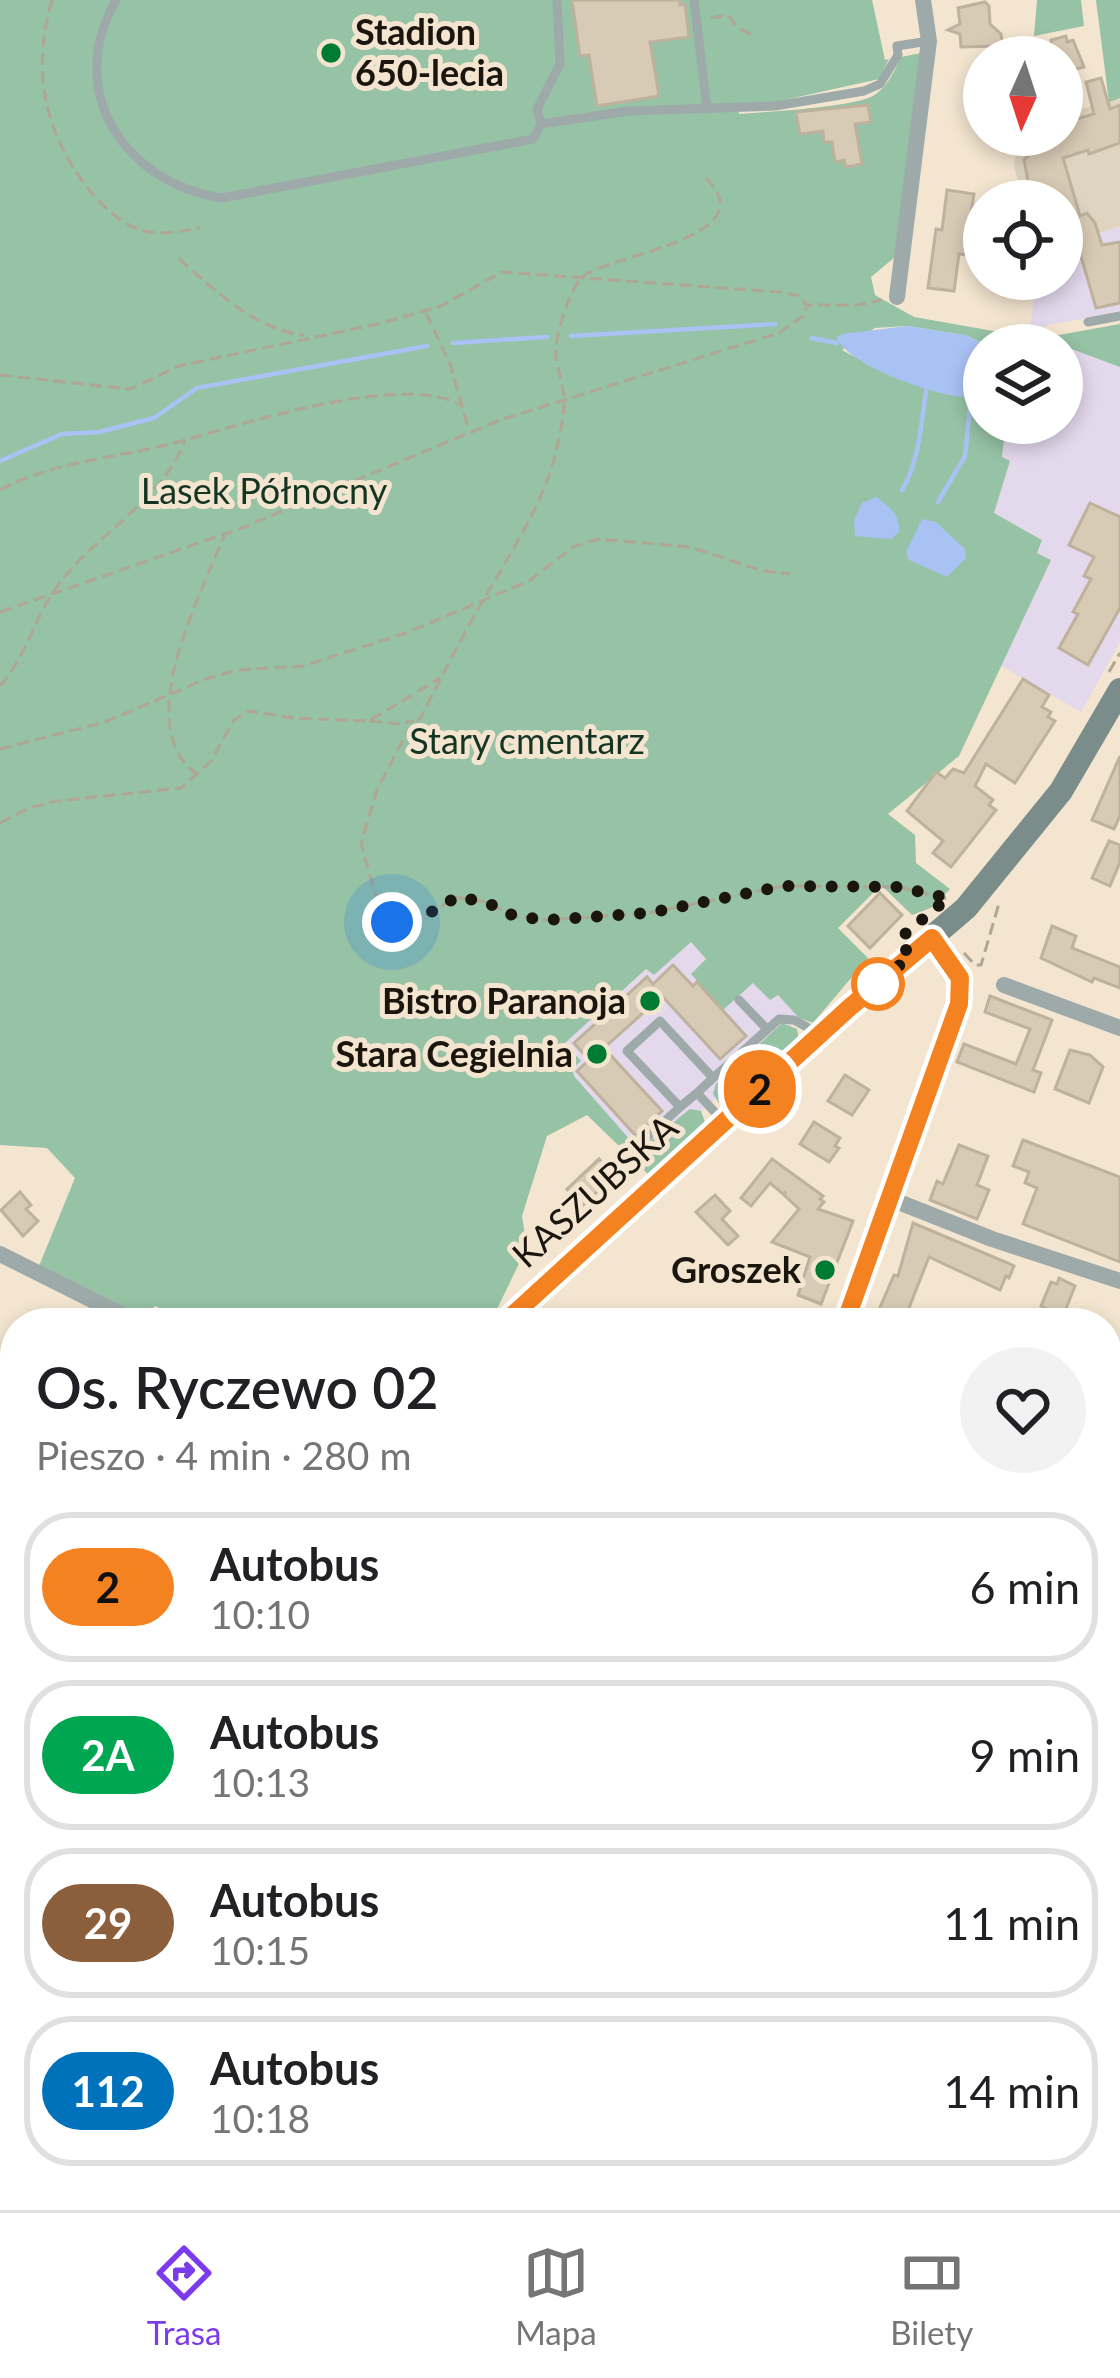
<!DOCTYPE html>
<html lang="pl">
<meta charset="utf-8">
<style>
body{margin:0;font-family:Lato,sans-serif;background:#f2f2f2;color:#202124;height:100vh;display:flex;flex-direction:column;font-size:45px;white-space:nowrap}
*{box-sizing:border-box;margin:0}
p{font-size:39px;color:#757577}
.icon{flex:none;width:66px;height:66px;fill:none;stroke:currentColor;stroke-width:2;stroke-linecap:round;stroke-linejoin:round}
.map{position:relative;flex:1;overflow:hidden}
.details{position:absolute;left:0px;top:1308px;width:1122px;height:903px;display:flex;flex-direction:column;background:#fff;border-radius:48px 48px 0 0;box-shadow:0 6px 18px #0003}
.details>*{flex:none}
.badge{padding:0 24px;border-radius:39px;font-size:42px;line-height:78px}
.needle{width:78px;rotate:183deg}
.buttons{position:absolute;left:963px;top:36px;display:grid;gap:24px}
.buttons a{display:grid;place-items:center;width:120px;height:120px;border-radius:50%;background:#fff;box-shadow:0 6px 18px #0003;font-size:60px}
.you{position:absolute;width:60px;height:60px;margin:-30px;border:9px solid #fff;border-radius:50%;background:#1a73e8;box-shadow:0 0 0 18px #1a73e833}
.map>.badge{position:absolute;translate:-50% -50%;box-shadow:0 0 0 6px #fff}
.round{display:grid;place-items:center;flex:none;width:126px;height:126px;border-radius:63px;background:#f2f2f2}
.summary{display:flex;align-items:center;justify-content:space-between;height:204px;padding:0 36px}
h1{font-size:57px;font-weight:600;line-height:90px}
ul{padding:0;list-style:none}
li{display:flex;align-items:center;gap:36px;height:150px;margin:0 24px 18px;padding:0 12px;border:6px solid #e0e0e0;border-radius:48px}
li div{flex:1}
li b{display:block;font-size:45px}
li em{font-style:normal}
li .badge{min-width:132px;font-weight:700;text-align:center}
.tabs{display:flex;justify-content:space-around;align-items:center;height:168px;border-top:3px solid #e0e0e0;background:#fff;font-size:33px;color:#757577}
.tabs a{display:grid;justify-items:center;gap:6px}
.tabs .active{color:#7c3aed}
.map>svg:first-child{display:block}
.commercial{fill:#e3d8ec}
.industrial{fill:#dfd4c0}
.green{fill:#96c2a5}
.water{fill:#a9c2f4}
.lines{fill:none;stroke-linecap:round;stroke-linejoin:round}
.stream{stroke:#a9c2f4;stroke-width:4.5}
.building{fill:#d8cbb5;stroke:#beb29d;stroke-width:3}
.path{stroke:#b0a694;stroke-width:3;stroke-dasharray:12 6;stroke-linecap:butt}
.lane{stroke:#9eaaa9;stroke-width:9}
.street{stroke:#9eaaa9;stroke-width:16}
.secondary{stroke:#7a8d8b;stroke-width:24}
.line-casing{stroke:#fff;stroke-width:27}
.line{stroke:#f58220;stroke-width:18}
.walk{stroke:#1a160e;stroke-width:12;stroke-dasharray:0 21.6}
.poi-dot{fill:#007b33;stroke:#f3e5cf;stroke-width:4.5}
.stop-dot{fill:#fff;stroke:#f58220;stroke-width:6}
.labels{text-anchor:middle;stroke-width:10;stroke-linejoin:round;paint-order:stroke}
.poi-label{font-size:36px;font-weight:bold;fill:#1a160e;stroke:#f3e5cf;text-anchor:end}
.park-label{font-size:36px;fill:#153523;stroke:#f3e5cf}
.street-label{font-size:36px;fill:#1a160e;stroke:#f3e5cf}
</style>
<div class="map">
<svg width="1120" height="2210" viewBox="0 0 1120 2210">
<rect width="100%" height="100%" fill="#f3e5cf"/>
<g class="commercial">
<path d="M1120,226V311L1030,329L1036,279H1062V245Z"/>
<path d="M1062,345L1120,367V642L1081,712L1001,666L1051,560L1036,553L1042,540L993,513L1010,462L1002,458L1006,423H1062Z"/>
<path d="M691,942L706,959L723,1009L753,983L778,995L799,1018L715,1099L646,1159L573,1075L564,1043L647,969L654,975Z"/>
</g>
<path class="industrial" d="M1120,98V226L1062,245V201H1022L1014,164L1020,135H1062V115Z"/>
<g class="green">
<path d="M0,0H872L885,60L889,59L879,79L771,103L738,105L739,114C766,112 853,107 873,96C887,88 895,70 901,57L921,53L895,257L871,277L875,295L914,317L1016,335L1015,345H987L965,335L907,326L875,328L842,350L881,371L971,398L984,391V423H1006L1002,457L1010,461L994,513L1042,540L1037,553L1051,560L959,756L888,814L915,835L916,863L950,889L933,907L912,915L881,885L838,928L868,958L813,1023L799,1018L778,995L770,1000L753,983L723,1010L691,974L706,959L691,942L654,975L646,969L565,1043L581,1061L572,1069L574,1076L639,1150L690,1109L701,1111L706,1125L650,1176L587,1115L547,1136L522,1216L527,1247L498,1307L481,1323H194L155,1306L143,1317L39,1266L75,1178L47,1148L0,1145Z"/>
<path d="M1037,0H1081L1084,26L1034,36Z"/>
<path d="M1096,0H1120V98L1109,102Z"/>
<path d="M1120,324V367L1042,338Z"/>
<path d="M782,1023L797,1029L799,1040L728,1104L719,1103L713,1094L716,1084Z"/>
<path d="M1120,1466V2210H1031L1043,2196H1107V1469Z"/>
<path d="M401,2196H621L639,2210H390Z"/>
<path d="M679,2196H854L877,2210H667Z"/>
</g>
<g class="water">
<path d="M907,326L965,335L987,345L984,391C976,395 975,397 966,397C938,397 844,364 837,337L842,334Z"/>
<path d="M876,497C890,507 900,514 899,532L891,539L855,536L854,520L862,503Z"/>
<path d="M922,519L936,522L965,549L966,558L947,577L909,560L906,552Z"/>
</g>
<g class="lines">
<g class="stream">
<path d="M571,336L775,324"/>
<path d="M811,338L837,343"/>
<path d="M453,343L547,337"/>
<path d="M0,461L62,434L99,432L154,418L197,388L427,346"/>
<path d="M902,490C920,461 921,420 927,386"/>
<path d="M938,502L965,456L971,398"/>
</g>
</g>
<g class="building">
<path d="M572,0H680V5L685,4L689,37L650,42L659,96L597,106L589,55L580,56Z"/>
<path d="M985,2L989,6L990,24L1001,34L1002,41L998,46L961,47L960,34L948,30L960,24L958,8Z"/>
<path d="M1066,36L1067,42L1073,40L1084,67L1062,73V57H1026V53L1052,46L1051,40Z"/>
<path d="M1101,78L1110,109L1120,105V143L1089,154L1088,150L1063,158L1080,216L1087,213L1095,223L1102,245L1120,242V303L1096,308L1075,236L1062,240V201H1032L1024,160L1029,155L1026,147L1033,145L1030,135H1062V123L1094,114L1086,82Z"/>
<path d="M868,105L871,122L855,124L862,164L846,167L844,160L835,162L832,142H824L823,131L800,134L796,112Z"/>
<path d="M947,190L974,194L968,235L984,237V257L959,254L954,291L928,288L936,229L942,230Z"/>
<path d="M1090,503L1120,517V608L1088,665L1059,648L1078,614L1073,612L1091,579L1084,576L1094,557L1069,545Z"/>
<path d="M1023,679L1049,695L1042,707L1051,712L1048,717L1055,721L1015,783L986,764L975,786L993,800L989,805L996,810L951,867L933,853L943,841L907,811L936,772L945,778L953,769L964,773Z"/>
<path d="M1120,756V816L1114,829L1092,820Z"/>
<path d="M1109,841L1120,845V862L1110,886L1092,878Z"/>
<path d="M880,893L902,915L870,948L848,926Z"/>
<path d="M1052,926L1076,936L1072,948L1120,967V988L1094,978L1092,982L1041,958Z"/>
<path d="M673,965L693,986L697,982L746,1036L720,1059L662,996L604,1048L662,1111L636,1136L577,1071L589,1060L574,1043L647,977L653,984Z"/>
<path d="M990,996L1052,1020L1033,1070L1041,1073L1034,1092L957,1062L964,1044L1016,1064L1030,1029L985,1012Z"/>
<path d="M1070,1050L1090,1055L1103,1067L1089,1103L1055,1089Z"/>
<path d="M845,1075L869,1090L852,1115L828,1101Z"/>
<path d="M814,1122L840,1138L835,1146L839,1148L829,1162L800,1144Z"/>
<path d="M1023,1140L1120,1177V1262L1023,1224L1037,1188L1025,1183L1029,1172L1013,1166Z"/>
<path d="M959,1145L988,1156L977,1185L989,1190L977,1219L930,1200L937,1181L943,1184Z"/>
<path d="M599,1159L614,1176L582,1206L567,1189Z"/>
<path d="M772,1159L823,1196L820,1199L824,1202L818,1209L853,1221L821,1304L798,1295L810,1257L772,1242L799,1209L784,1195L786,1192L783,1194L770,1183L751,1206L741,1198Z"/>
<path d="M20,1192L31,1205L26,1209L38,1221L23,1236L1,1210Z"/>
<path d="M715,1195L730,1211L722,1219L738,1236L728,1245L696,1212Z"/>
<path d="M913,1223L1008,1263L1014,1266L1009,1278L1006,1276L1000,1290L929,1257L903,1323L875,1319L894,1275L898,1276Z"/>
<path d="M1059,1278L1075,1286L1063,1316L1041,1306L1051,1282L1057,1284Z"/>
<path d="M15,1480V1566L0,1550V1493Z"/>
<path d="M0,2088L15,2123V2159L5,2163L0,2153Z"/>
</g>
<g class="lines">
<g class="path">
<path d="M52,0C32,68 43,129 86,186C100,204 121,225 144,231C163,235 182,231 200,228"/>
<path d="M711,18L728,15L737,27L752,35"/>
<path d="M706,178C769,240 602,255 581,278C569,292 554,338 556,356C558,371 564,386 564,401C564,418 559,440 555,456C540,510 509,555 481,604C460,641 440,679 421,717L406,734L377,790L361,843L380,912L392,922L412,923L457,897L486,902L514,916L545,920L649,913L784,886L899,887L948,899"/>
<path d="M179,259C217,291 253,329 304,335"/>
<path d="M426,313L450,364L469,431"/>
<path d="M0,375L130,389L179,366L382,323L441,306L502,272L779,292L800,296L806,305H858L881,300"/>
<path d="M0,490C59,459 123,458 185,440C247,423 407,371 462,406"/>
<path d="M0,612L239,529L500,420L779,333L803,316L806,307"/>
<path d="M1109,672L1120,653"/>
<path d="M0,686C26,657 34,619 56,588C94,534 159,505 185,441"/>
<path d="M370,721L400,724L414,721"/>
<path d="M0,749L105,722L206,679L237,670L303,666L406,633L529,581L573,547L598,539L690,547L763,571L790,574"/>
<path d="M198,775C129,728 201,595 224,536"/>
<path d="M0,823L29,808L57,801L181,788L211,761L234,720L249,711L293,718L369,721L440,678"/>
<path d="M964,953L975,965H981L1000,900"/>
</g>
<g class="lane">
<path d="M116,0C64,91 124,183 222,198L533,139L541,124L537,109L560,64L557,0"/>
<path d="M694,0L707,109"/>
<path d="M541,124L628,111L775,106L864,91L880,84L898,55L897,46L929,41"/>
<path d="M1088,322L1120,316"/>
<path d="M739,1000L766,1028"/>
<path d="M713,1078L779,1019L794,1020L816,1032"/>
<path d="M697,1093L680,1107L627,1051L660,1021L713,1078L697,1093L724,1122"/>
<path d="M642,1142L680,1107"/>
</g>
<g class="street">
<path d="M897,297L929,41L923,0"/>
<path d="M1004,985L1120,1028"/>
<path d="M891,1199L992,1239L1120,1281"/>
<path d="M0,1254L138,1323"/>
<path d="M845,1323L959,1004L960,978L932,938"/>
<path d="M0,1419L15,1436"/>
<path d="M0,1724L15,1741"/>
<path d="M0,2209L1,2210"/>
<path d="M124,2210L138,2196"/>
</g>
<g class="secondary">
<path d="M504,1323L849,1008L966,908L1061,791L1120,690"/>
<path d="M0,1780L15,1767"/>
</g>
</g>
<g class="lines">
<defs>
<path id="line" d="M504,1323L849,1008L932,938L960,978L959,1004L845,1323"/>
</defs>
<use href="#line" class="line-casing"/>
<use href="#line" class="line"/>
<path class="walk" d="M392,922L412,923L457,897L486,902L514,916L545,920L649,913L784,886L899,887L948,898L899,939L910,956L878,984"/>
</g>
<g class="poi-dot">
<circle cx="331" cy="53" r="12"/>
<circle cx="650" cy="1001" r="12"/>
<circle cx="597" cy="1054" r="12"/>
<circle cx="825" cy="1270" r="12"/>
</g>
<circle class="stop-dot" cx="878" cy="984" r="24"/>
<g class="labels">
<g class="poi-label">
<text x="355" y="45" text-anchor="start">Stadion<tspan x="355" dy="41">650-lecia</tspan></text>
<text x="626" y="1014">Bistro Paranoja</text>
<text x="573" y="1067">Stara Cegielnia</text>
<text x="801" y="1283">Groszek</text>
</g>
<g class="park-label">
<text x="264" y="504">Lasek Północny</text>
<text x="527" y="754">Stary cmentarz</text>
</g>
<g class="street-label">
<text transform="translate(595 1191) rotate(-42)" y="13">KASZUBSKA</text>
</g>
</g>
</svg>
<div class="buttons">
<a><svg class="needle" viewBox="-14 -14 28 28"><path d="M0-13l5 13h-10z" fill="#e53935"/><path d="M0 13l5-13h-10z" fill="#757577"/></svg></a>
<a><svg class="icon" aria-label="locate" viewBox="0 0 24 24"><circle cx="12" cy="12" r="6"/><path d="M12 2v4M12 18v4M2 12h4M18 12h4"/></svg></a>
<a><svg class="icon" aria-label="layers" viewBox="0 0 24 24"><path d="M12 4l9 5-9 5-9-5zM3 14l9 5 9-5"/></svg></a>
</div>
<div class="you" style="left:392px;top:922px"></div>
<b class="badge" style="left:760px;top:1089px;background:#f58220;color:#111">2</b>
<section class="details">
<div class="summary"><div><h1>Os. Ryczewo 02</h1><p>Pieszo · 4 min · 280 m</p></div><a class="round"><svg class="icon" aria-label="heart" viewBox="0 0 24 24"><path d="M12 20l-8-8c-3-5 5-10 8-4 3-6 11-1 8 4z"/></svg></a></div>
<ul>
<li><span class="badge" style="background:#f58220;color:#111">2</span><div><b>Autobus</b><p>10:10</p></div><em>6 min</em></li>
<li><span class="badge" style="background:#00a651;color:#fff">2A</span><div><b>Autobus</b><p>10:13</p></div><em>9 min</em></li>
<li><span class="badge" style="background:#8b5e3c;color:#fff">29</span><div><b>Autobus</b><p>10:15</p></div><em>11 min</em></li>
<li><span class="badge" style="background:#0072bc;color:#fff">112</span><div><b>Autobus</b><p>10:18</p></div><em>14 min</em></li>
</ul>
</section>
</div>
<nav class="tabs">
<a class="active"><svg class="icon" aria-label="directions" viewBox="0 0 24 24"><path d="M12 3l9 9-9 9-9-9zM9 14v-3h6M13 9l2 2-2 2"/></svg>Trasa</a>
<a><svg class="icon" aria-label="map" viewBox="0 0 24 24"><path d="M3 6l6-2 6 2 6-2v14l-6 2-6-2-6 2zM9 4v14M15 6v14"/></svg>Mapa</a>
<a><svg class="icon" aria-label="tickets" viewBox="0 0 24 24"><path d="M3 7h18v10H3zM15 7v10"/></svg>Bilety</a>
</nav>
